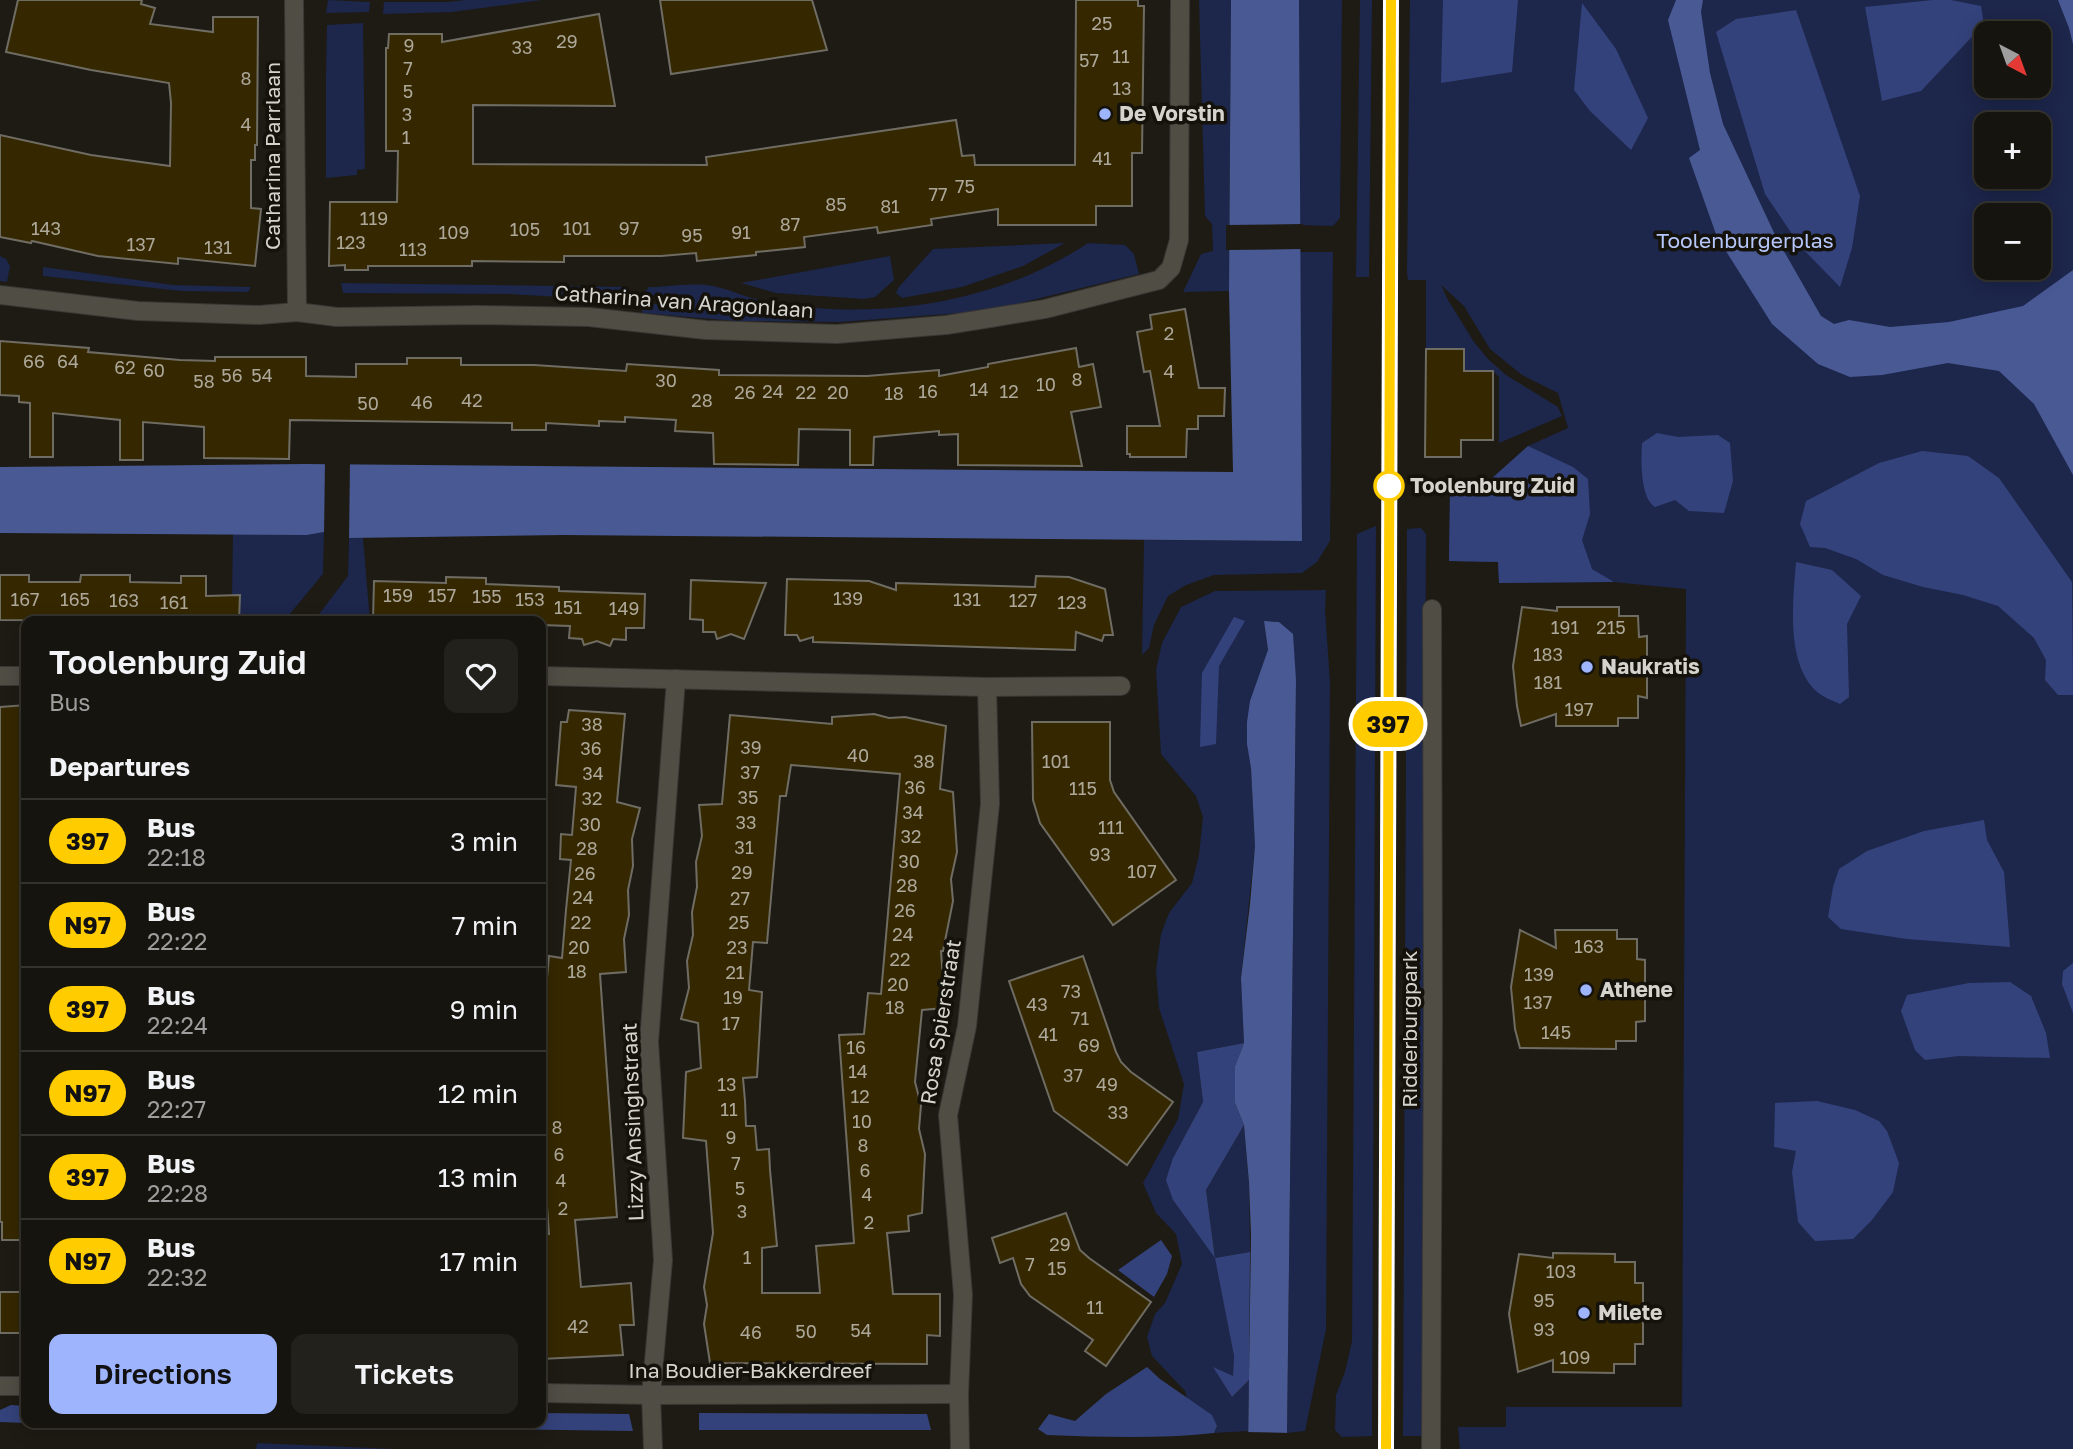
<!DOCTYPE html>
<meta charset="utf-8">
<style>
body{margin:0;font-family:"Golos Text",sans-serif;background:#23211c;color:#f1f3f6;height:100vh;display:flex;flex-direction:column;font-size:26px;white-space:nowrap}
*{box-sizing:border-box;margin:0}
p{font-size:23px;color:#9e9e9e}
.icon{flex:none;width:38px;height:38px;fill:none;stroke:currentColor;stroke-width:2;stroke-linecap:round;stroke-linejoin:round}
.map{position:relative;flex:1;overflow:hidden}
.sheet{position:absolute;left:21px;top:616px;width:525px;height:812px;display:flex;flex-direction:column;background:#16140e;border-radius:14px;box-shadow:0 4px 18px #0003,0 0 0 2px #35332e}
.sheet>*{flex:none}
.badge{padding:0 14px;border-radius:23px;font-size:24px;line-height:46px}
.needle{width:46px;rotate:139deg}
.tools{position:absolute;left:1974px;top:21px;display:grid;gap:14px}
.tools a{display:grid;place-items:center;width:77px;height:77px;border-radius:14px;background:#16140e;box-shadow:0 4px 18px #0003,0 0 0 2px #35332e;font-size:35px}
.map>.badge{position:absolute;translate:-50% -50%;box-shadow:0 0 0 4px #fff}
h2{padding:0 28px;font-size:26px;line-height:63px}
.round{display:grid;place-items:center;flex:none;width:74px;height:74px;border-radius:14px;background:#23211c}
.head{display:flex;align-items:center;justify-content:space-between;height:119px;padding:0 28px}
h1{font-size:33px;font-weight:600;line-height:52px}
.button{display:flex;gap:14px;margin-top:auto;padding:14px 28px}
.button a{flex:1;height:80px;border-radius:14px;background:#9eb4fd;color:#111;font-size:28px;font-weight:600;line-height:80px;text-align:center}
.button a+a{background:#23211c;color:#f1f3f6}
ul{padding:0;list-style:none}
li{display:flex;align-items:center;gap:21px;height:84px;padding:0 28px;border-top:2px solid #35332e}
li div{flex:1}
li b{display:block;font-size:26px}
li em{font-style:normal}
li .badge{min-width:77px;font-weight:700;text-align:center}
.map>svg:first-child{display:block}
.green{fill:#1d264b;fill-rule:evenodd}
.forest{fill:#34427b}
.water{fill:#495994}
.pier{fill:#1d1b13}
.building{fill:#352800;stroke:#6f6c63;stroke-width:2;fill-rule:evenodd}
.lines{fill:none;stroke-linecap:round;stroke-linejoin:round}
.minor-casing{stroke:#393733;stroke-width:20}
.minor{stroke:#504d45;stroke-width:18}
.line-casing{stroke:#fff;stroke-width:16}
.line{stroke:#fc0;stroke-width:10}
.poi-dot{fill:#9eb4fd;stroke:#14120b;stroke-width:2.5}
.stop-dot{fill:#fff;stroke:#fc0;stroke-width:3.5}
.labels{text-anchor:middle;stroke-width:7;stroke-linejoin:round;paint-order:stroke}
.number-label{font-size:18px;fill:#ada89a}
.poi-label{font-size:21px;font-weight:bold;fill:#d5d3ce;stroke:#14120b;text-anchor:start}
.street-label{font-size:21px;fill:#d5d3ce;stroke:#14120b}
.park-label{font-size:21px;fill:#b6c7fc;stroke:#14120b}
.stop-label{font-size:21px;font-weight:bold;fill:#d5d3ce;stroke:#14120b;text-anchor:start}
</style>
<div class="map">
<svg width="2073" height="1449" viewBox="0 0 2073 1449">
<rect width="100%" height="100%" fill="#1d1b13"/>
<g class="green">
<path d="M328,0L370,2L369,12L326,13Z"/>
<path d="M466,0H542L452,12L383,14L384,2H447Z"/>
<path d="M1199,0H1231L1229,291L1183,292L1201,254L1213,251L1212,224L1205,216Z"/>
<path d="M1299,0H1342L1340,218L1333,226L1300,225Z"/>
<path d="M1360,0H1372L1369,277H1356Z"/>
<path d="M1410,0H2073V1449H1460L1458,1427H1506V1407H1682L1686,589L1613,582L1499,583L1498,562L1449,561L1450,490L1490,480L1528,446L1568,428L1558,393L1522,375L1490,349L1464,306L1441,285L1448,300L1474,342L1488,359L1506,375L1558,407L1562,416L1499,443V377L1493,371H1464L1426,349V280H1408L1407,273ZM1986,33H2039V86H1986ZM1986,124H2039V177H1986ZM1986,215H2039V268H1986Z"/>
<path d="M363,23L365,169L357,170V175L326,178V74L327,25Z"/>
<path d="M1065,243L1023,266L962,287L902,298L896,293L898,288L933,249Z"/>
<path d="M1088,243L1125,245L1134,254L1139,274L987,311L840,322L736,321L642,313L643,304H658L660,296L643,294L649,287C666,287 696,282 713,286C730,289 746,298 764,301C872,322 995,305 1088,243Z"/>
<path d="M1300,252H1333L1330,541L1317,562L1302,573L1214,575L1186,585L1168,596L1154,625L1149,648L1142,655L1144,540L1302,541Z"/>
<path d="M0,256L6,259L10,266L7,282L0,281Z"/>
<path d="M890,256L894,280L875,297L864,299L776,293L741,283Z"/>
<path d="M43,267L173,285L251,287L248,292L181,291L43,276Z"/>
<path d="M341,283L627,287L628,301L509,294L343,293Z"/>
<path d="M1376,526L1372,1436L1342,1437L1335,1430L1336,1395L1345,1372L1352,1341L1357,534Z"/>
<path d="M1421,528L1426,534L1422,1436H1403L1407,529Z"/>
<path d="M324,532L323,574L284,621H240V596H232L233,534L307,535Z"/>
<path d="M349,538H363L370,621H314L348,576Z"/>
<path d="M1326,590L1325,609L1330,683L1326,1329L1305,1431L1287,1433L1296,680L1279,622L1264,621L1268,650L1251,768L1255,846L1241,978L1244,1043L1197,1052L1203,1102L1173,1158V1200L1215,1257L1206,1190L1244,1125L1249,1185L1250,1252L1216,1258L1234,1356L1233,1377L1214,1368L1232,1397L1249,1380L1248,1431L1214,1433L1217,1426L1187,1399L1185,1391L1152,1356L1147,1337L1155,1314L1165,1303L1182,1264L1176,1234L1156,1213L1143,1183L1178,1119L1184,1084L1159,1008L1156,970L1161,934L1169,913L1192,883L1199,855L1203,817L1196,796L1161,754L1156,670L1162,643L1181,607L1215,591Z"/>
<path d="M257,1443L395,1449H256Z"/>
</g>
<g class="forest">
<path d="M1443,0H1518L1512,72L1441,83Z"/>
<path d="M1933,0H1951L1981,6L1984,24L1921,91L1882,101L1865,7Z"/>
<path d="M1582,3L1616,49L1648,118L1631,150L1590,111L1574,90Z"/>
<path d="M1796,10L1860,196L1852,248L1840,287L1800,246L1765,194L1716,32L1736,19Z"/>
<path d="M1657,433L1678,437L1718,435L1730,443L1733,481L1724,513L1689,511L1675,500L1655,507C1640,498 1641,459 1642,443Z"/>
<path d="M1528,446L1573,467L1588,479L1590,514L1582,540L1592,569L1614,582L1499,583L1498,562L1449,561L1450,490L1490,480Z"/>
<path d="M1922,451L1968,456L1999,478L2072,582L2073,695H2058L2045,680L2046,660L2034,638L1998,606L1963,595L1923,587L1883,575L1856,559L1825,548L1810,547L1800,524L1806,501L1879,463Z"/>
<path d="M1796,562L1832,570L1861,596L1847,624L1849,697L1840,704C1834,701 1825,698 1820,694C1785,668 1793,601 1796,562Z"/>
<path d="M1234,617L1245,621L1219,666L1216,744L1200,747L1202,673Z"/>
<path d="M1984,820L1987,840L2004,872L2010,947L1907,939L1841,929L1828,917L1833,887L1839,869L1867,851L1924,831Z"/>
<path d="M2073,963V1013L2062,984L2063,971Z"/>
<path d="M2010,982L2031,996L2046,1033L2050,1058L1959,1056L1925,1060L1915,1050L1901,1011L1907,995L1969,983Z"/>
<path d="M1244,1043L1235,1066V1103L1244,1125L1206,1190L1215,1258L1250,1252L1249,1380L1232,1397L1213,1367L1233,1376L1234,1356L1215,1258L1173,1200L1166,1180L1173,1158L1203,1102L1197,1052Z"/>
<path d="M1817,1101L1855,1110L1879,1121L1887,1131L1899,1163L1893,1192L1872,1220L1853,1239L1815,1241L1798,1222L1792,1172L1796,1151L1774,1147L1775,1103Z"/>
<path d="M1161,1240L1172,1256L1167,1274L1154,1297L1118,1270Z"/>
<path d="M1147,1367L1160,1379L1212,1415L1217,1426L1214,1433C1158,1439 1103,1437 1047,1435L1038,1429L1049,1414L1075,1421L1106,1394Z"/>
<path d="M11,1405L26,1406V1423L0,1422V1410Z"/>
<path d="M541,1413L629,1414L633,1431L255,1426V1423H541Z"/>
<path d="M699,1413L927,1414L931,1430H699Z"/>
</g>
<g class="water">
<path d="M1231,0H1299L1302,541L563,535L349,538L324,532L307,535L0,533V467L305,464L1233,472L1229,291Z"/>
<path d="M1676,0H1703L1701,12L1710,73L1723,124L1777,239L1821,316L1834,324L1849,320L1890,327L1949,322L2023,306L2073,270V475L2034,404L1999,371L1948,363L1882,375L1850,377L1818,364L1772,324L1717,237L1689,158L1700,150L1668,20Z"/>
<path d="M2058,0H2073V44L2069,28Z"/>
<path d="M1264,621L1279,622L1293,634L1296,680L1287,1433L1285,1449H1248L1251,1235L1249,1183L1244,1125L1235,1103V1066L1244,1043L1241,978L1250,904L1255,846L1251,768L1247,744V722L1250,701L1268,650Z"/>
</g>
<g class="pier">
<path d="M1303,224V249L1226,250V225Z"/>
<path d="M325,461H350L349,542L324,536Z"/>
<path d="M1244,1432L1291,1433L1289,1449H1244Z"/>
</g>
<g class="building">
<path d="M18,0H142L141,4L155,8L150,24L213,32V17H258L257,145H255V160H251V208L261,209L255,266L178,258V264L98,256L32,241L31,243L0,237V135L91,155L170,166L171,103L169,83L91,70L6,52Z"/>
<path d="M660,0H812L827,50L671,74Z"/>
<path d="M1076,0H1138V6H1144L1142,153H1132V206H1096V225H998V209L931,219L932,225L878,233L877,227L804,237L805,247L756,252V255L697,261L696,253L661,256H564V262L472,261V266H368V270H345V265L329,266L330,202H397L398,151H386V48H388L389,34H442V42L599,14L615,106L473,105V164L707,165L706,157L956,120L962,156L974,155L975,165H1075Z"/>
<path d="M1185,309L1199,388H1225L1224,416H1198V429H1187L1186,457H1130V454H1127V426H1160L1150,371L1144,372L1137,332L1152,329L1150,315Z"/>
<path d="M0,341L89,348L88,352L180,360L215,361V357H306V376L356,377V364H407V358H461V365H534L626,371L627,364L719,370V375L867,376L939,370V376L988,367V364L1076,348L1079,367L1093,364L1101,407L1071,412L1082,466L958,465V434L939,435V431L874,437L873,465H850V430L799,429L798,465L714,464L713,433L675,431L676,420L625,417V422L599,421V426L546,423V430H512V423L290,420L289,459L204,458V427L143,422V460H120V420L53,413V457H30V403L19,402V396L0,395Z"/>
<path d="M1426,349H1464V371H1493V440H1461V457H1425Z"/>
<path d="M0,575H29V582H80L81,575H130V582L181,583V576H206V596L240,595L239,621L0,620Z"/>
<path d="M1036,576L1069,577L1105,589L1113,635H1104L1102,641L1076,632L1075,650L813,642V637L800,641L797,635H785L787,579L869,581L896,590V583L1035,587Z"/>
<path d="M446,577L486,578V584L559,587V591L645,594L644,628H626V640L613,639L610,646L597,641L584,645L582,639L569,638L570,626L541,625V621H391L373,620L374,581L446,583Z"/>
<path d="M691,580L766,583L744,639L731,634L717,639L715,632H703V620L690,619Z"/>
<path d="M1522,607L1557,611V607H1619V616H1638L1639,637L1647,636V698L1638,696V718H1618V726H1556V714L1521,726L1517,706L1513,666Z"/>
<path d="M26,705V1240H2V1222H0V707Z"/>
<path d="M569,710L625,714L617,802L640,808L632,839L633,866L628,890L629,915L624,939L626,972L600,974L617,1217L575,1220L581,1287L631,1283L634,1325H620L623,1355L541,1359V1234H549L541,1122V1000H545L549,956L562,958L566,910L571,860L560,859L561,834L572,835L576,787L556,785L561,722H567Z"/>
<path d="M874,714L889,718L905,717L946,726L940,789L953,792L957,852L951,879L953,901L943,951H941L945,1008L922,1010L915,1082L921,1105L919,1129L925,1154L922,1213L908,1216L909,1231L887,1233L893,1294H940V1336L927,1335V1364L710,1363L704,1324L707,1305L704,1287L713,1233L706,1141L683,1138L686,1072L701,1068L698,1023L681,1019L689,988L687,961L693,935L692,912L697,887L696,862L702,836L699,805L722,804L730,715L832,724V717ZM791,765L900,774L881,994L868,993L864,1034L839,1035L854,1243L816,1246L820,1293H762V1248L777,1246L770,1170L769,1149L757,1150L755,1126H746L745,1101L743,1078L757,1077L762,992L749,990L753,942L767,943L780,796H786Z"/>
<path d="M1032,722H1110V780L1114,792L1176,880L1113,925L1040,823L1033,800Z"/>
<path d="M1520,930L1556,948L1555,930H1617V939H1637V959L1645,960V1021L1636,1022V1041H1616V1049L1520,1048L1515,1029L1511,987Z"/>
<path d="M1083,956L1116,1052L1121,1062L1131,1072L1173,1102L1127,1165L1054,1111L1009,981Z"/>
<path d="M1066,1213L1080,1250L1089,1258L1151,1302L1106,1366L1085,1351L1093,1340L1030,1296L1021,1284L1013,1258L1000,1263L992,1238Z"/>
<path d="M1553,1253L1615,1254V1262H1635V1283H1643V1344H1635V1364H1614V1373L1553,1372V1360L1518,1372L1509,1314L1519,1254L1553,1258Z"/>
<rect x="0" y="1292" width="26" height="41"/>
</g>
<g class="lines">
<defs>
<g id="minor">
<path d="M294,0L297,312"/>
<path d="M0,295L138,311L259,315L297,312L337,317L478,315L589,317L706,330L837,334L946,325L990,318L1045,309L1159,280L1171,268L1179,240L1180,0"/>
<path d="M0,676H26"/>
<path d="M541,676L987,687L1121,686"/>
<path d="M0,1386H26"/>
<path d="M541,1393L651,1395L959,1394"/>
<path d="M653,1449L651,1395L663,1260L649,1042L676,679"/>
<path d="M960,1449L959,1394L963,1295L948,1115L967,1026L990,804L987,687"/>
<path d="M1431,1449L1433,1020L1432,609"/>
</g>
</defs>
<use href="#minor" class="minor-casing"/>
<use href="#minor" class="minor"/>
</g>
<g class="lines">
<defs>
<path id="line" d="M1386,1449L1391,0"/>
</defs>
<use href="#line" class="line-casing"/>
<use href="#line" class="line"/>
</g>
<g class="poi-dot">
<circle cx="1105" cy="114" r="7"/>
<circle cx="1587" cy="667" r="7"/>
<circle cx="1586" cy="990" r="7"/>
<circle cx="1584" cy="1313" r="7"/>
</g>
<circle class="stop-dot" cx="1389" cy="486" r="14"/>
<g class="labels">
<g class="number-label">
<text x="1102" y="30">25</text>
<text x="567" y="48">29</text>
<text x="409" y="52">9</text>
<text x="522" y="54">33</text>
<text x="1121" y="63">11</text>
<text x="1089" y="67">57</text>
<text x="408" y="75">7</text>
<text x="246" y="85">8</text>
<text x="1122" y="95">13</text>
<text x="408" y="98">5</text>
<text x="407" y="121">3</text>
<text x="246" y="131">4</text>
<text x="406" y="144">1</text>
<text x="1102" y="165">41</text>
<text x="965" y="193">75</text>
<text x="938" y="201">77</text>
<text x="836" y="211">85</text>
<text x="890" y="213">81</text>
<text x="374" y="225">119</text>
<text x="790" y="231">87</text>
<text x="46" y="235">143</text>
<text x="577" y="235">101</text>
<text x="629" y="235">97</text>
<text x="525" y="236">105</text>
<text x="454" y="239">109</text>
<text x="741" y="239">91</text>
<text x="692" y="242">95</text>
<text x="351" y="249">123</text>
<text x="141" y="251">137</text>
<text x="218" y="254">131</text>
<text x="413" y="256">113</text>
<text x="1169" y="340">2</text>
<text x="34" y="368">66</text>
<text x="68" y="368">64</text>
<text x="125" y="374">62</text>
<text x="154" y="377">60</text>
<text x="1169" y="378">4</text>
<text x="232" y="382">56</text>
<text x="262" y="382">54</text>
<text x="1077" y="386">8</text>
<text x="666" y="387">30</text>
<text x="204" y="388">58</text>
<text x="1046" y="391">10</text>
<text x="979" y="396">14</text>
<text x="773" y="398">24</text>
<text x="928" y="398">16</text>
<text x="1009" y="398">12</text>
<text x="745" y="399">26</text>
<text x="806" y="399">22</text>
<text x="838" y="399">20</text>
<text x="894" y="400">18</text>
<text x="472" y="407">42</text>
<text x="702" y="407">28</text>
<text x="422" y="409">46</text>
<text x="368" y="410">50</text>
<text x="398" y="602">159</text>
<text x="442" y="602">157</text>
<text x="487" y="603">155</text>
<text x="848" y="605">139</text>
<text x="25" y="606">167</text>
<text x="75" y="606">165</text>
<text x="530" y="606">153</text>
<text x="967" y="606">131</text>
<text x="124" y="607">163</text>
<text x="1023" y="607">127</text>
<text x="174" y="609">161</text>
<text x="1072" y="609">123</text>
<text x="568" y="614">151</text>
<text x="624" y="615">149</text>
<text x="1565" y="634">191</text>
<text x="1611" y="634">215</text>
<text x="1548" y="661">183</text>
<text x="1548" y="689">181</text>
<text x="1579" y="716">197</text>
<text x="592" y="731">38</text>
<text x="751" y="754">39</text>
<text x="591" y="755">36</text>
<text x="858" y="762">40</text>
<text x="924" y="768">38</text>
<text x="1056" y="768">101</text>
<text x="750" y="779">37</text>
<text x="593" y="780">34</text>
<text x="915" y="794">36</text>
<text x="1083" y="795">115</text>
<text x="748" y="804">35</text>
<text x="592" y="805">32</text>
<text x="913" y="819">34</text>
<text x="746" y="829">33</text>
<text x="590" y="831">30</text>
<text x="1111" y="834">111</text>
<text x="911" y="843">32</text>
<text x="744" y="854">31</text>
<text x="587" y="855">28</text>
<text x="1100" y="861">93</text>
<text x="909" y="868">30</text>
<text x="1142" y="878">107</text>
<text x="742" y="879">29</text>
<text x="585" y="880">26</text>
<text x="907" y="892">28</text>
<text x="583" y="904">24</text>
<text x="740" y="905">27</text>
<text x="905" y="917">26</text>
<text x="581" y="929">22</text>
<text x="739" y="929">25</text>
<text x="903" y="941">24</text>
<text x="1589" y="953">163</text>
<text x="579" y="954">20</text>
<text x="737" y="954">23</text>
<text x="900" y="966">22</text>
<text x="577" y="978">18</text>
<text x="735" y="979">21</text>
<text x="1539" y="981">139</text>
<text x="898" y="991">20</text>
<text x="1071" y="998">73</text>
<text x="733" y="1004">19</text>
<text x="1538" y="1009">137</text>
<text x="1037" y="1011">43</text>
<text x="895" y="1014">18</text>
<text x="1080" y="1025">71</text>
<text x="731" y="1030">17</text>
<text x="1556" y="1039">145</text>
<text x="1048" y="1041">41</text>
<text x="1089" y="1052">69</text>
<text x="856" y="1054">16</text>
<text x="858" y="1078">14</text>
<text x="1073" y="1082">37</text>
<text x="727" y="1091">13</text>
<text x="1107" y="1091">49</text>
<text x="860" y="1103">12</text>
<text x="729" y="1116">11</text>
<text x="1118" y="1119">33</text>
<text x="862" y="1128">10</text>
<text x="557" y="1134">8</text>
<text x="731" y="1144">9</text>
<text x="863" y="1152">8</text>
<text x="559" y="1161">6</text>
<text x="736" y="1170">7</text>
<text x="865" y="1177">6</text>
<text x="561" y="1187">4</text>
<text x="740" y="1195">5</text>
<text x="867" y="1201">4</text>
<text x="563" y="1215">2</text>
<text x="742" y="1218">3</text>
<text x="869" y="1229">2</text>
<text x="1060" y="1251">29</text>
<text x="747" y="1264">1</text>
<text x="1030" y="1271">7</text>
<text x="1057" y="1275">15</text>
<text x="1561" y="1278">103</text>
<text x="1544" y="1307">95</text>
<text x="1095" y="1314">11</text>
<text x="578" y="1333">42</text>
<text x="1544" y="1336">93</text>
<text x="861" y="1337">54</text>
<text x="806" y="1338">50</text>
<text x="751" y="1339">46</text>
<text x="1575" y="1364">109</text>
</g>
<g class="poi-label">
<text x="1119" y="121">De Vorstin</text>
<text x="1601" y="674">Naukratis</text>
<text x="1600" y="997">Athene</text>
<text x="1598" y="1320">Milete</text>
</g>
<g class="street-label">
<text transform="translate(273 156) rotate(-90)" y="7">Catharina Parrlaan</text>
<text transform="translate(684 302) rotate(4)" y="7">Catharina van Aragonlaan</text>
<text transform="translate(941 1022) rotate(-81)" y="7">Rosa Spierstraat</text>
<text transform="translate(1410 1029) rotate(-90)" y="7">Ridderburgpark</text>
<text transform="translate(633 1122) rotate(-92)" y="7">Lizzy Ansinghstraat</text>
<text x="750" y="1378">Ina Boudier-Bakkerdreef</text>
</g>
<g class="park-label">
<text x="1745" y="248">Toolenburgerplas</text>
</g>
<g class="stop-label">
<text x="1410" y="493">Toolenburg Zuid</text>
</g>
</g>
</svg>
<div class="tools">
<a><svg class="needle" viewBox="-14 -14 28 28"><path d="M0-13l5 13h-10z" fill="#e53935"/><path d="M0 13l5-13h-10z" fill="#9e9e9e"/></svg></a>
<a>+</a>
<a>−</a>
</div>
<b class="badge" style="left:1388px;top:724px;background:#fc0;color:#111">397</b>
<section class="sheet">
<div class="head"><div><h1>Toolenburg Zuid</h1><p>Bus</p></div><a class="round"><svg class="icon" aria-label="heart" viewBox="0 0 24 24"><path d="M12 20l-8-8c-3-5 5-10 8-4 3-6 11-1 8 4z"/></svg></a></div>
<h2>Departures</h2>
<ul>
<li><span class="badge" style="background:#fc0;color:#111">397</span><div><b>Bus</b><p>22:18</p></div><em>3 min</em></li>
<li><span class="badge" style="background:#fc0;color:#111">N97</span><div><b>Bus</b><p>22:22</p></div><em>7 min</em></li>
<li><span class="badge" style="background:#fc0;color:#111">397</span><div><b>Bus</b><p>22:24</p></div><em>9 min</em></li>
<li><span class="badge" style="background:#fc0;color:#111">N97</span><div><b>Bus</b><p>22:27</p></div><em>12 min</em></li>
<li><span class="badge" style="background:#fc0;color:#111">397</span><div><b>Bus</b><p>22:28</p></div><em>13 min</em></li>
<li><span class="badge" style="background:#fc0;color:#111">N97</span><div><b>Bus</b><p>22:32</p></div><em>17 min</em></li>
</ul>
<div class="button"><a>Directions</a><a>Tickets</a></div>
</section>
</div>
